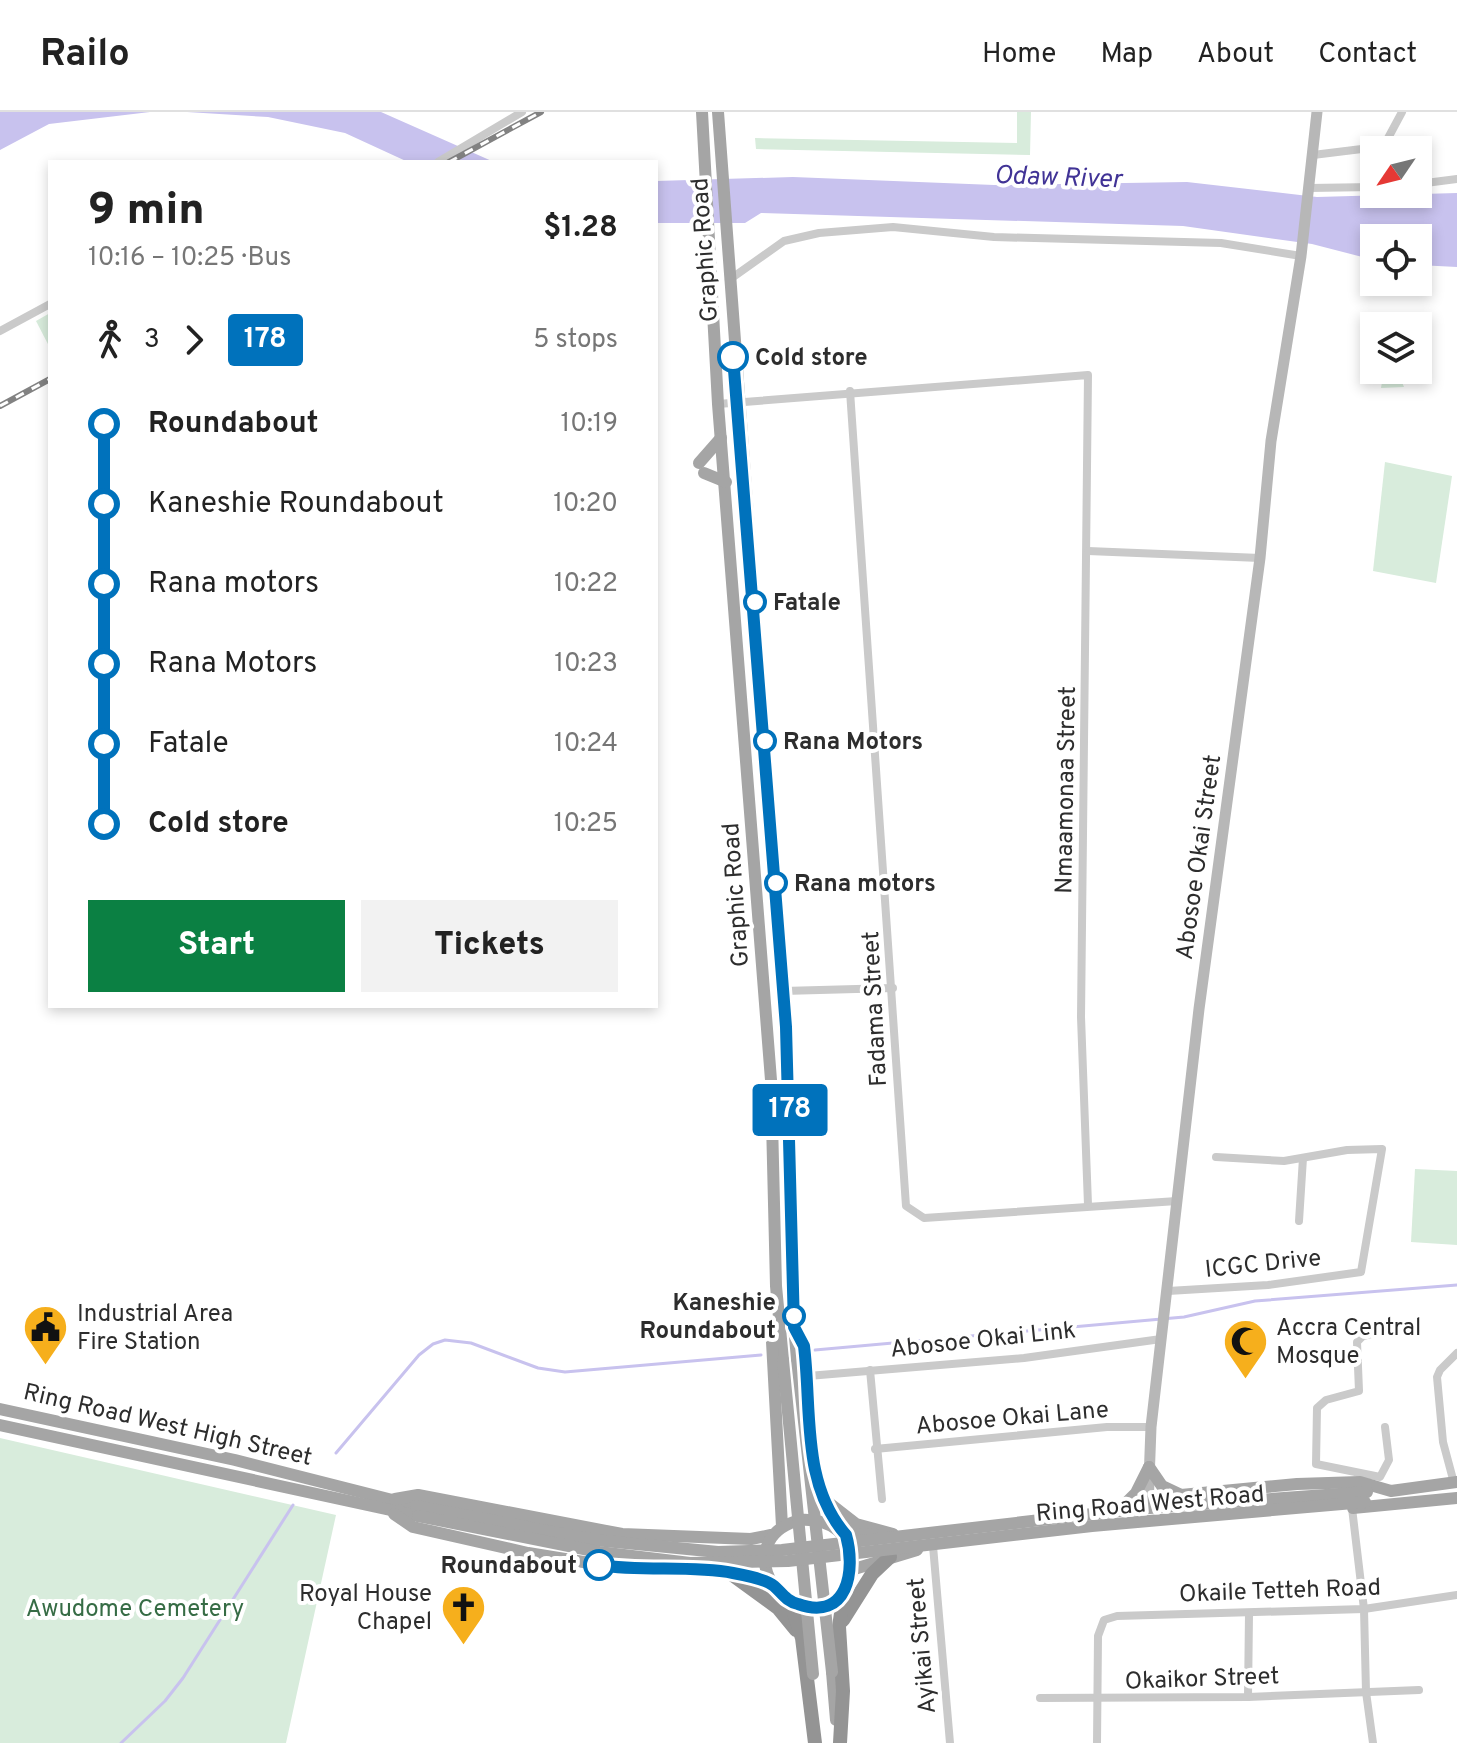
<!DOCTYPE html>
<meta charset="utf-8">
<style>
body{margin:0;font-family:Overpass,sans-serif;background:#f2f2f2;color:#222;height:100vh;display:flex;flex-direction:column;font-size:30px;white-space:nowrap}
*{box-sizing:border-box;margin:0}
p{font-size:26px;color:#767676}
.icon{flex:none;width:44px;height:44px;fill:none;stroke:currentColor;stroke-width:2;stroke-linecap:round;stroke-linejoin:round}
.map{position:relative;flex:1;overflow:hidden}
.sheet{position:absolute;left:48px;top:48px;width:610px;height:848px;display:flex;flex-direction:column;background:#fff;border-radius:0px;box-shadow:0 4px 12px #0003}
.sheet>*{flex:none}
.badge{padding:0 16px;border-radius:6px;font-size:28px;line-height:52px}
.needle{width:52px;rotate:235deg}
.controls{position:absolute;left:1360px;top:24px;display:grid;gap:16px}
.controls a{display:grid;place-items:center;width:72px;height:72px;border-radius:0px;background:#fff;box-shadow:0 4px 12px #0003;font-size:40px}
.map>.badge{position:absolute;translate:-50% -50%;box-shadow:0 0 0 4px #fff}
.legs{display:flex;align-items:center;gap:12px;height:88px;padding:0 40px;font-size:26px}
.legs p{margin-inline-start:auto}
.summary{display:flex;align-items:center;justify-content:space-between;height:136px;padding:0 40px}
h1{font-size:44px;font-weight:800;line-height:60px}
.action{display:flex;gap:16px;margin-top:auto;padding:16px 40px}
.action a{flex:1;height:92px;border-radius:0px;background:#0b8043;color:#fff;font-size:32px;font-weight:800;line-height:92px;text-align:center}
.action a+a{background:#f2f2f2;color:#222}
ul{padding:0 40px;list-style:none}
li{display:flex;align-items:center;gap:28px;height:80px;font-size:30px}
li i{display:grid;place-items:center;width:12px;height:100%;margin:0 10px;background:currentColor}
li i::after{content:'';width:20px;height:20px;margin:-10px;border:6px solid;border-radius:50%;background:#fff}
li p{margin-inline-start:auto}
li:first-child i{background:linear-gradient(#0000 50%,currentColor 0)}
li:last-child i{background:linear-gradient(currentColor 50%,#0000 0)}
header{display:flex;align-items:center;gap:48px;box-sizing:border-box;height:112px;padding:0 40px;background:#fff;border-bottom:2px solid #e0e0e0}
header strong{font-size:38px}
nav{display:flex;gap:44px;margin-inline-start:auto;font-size:28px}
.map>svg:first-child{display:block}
.green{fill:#d8ecdc}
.water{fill:#c8c2ee}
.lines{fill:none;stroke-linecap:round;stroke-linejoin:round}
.stream{stroke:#c8c2ee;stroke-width:3}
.street{stroke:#cacaca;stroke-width:8}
.secondary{stroke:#b7b7b7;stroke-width:11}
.primary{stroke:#a5a5a5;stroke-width:12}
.highway{stroke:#949494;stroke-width:14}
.rail-casing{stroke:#828282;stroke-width:6}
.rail{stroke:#fff;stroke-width:3;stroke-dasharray:9;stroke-linecap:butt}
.primary-bridge{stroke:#a5a5a5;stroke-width:12}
.line-1-casing{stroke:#fff;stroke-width:18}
.line-1{stroke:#0072bc;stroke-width:12}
.stop-1-dot{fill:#fff;stroke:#0072bc;stroke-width:4}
.labels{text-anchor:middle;stroke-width:8;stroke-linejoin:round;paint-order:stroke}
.street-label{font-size:24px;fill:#2d2d2d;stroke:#fff}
.stop-label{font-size:24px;font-weight:bold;fill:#2d2d2d;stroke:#fff;text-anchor:start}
.poi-label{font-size:24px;fill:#2d2d2d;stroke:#fff;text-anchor:start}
.park-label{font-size:24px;fill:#366c45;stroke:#fff}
.water-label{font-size:26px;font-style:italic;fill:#413396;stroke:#fff}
</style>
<header>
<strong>Railo</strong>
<nav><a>Home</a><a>Map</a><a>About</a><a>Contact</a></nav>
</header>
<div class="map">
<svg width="1457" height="1631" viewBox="0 0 1457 1631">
<rect width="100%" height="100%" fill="#fff"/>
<g class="green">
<path d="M1017,0H1031L1030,43L756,37L755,26L1017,31Z"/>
<path d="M50,201V236L36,209Z"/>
<path d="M1384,258L1399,263L1404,275L1381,276Z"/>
<path d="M1385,350L1452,364L1436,471L1373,459Z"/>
<path d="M1415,1057L1457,1059V1133L1411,1130Z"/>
<path d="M0,1326L336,1403L286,1631H0Z"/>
</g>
<g class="water">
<path d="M0,0H150L49,12L0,38Z"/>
<path d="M187,0H381L494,50H408L345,21L268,5Z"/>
<path d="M793,65L994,73L1187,70L1317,85L1457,81V155L1418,153V126H1374V148L1312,132L1183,114L761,101L745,111H656V69Z"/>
</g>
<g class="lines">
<g class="stream">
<path d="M815,1238L1184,1205L1255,1189L1457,1173"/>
<path d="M336,1341L419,1243L433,1232L445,1228L471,1231L538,1256L565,1260L761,1243"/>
<path d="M121,1631L165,1589L183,1566L293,1393"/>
</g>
<g class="street">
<path d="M1313,43L1378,35L1387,28L1402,0"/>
<path d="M438,50L522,0"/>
<path d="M1418,72L1457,67"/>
<path d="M1309,76L1374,75"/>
<path d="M729,168L784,129L819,121L893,115L994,125L1221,131L1301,144"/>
<path d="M0,219L50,192"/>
<path d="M850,279L906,1094L924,1106L1177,1089"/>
<path d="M718,292L1088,263L1081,905L1088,1093"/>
<path d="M1088,439L1260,446"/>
<path d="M783,879L893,876"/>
<path d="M1299,1109L1303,1046"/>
<path d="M1168,1179L1268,1173L1361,1160L1382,1037L1347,1038L1284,1049L1216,1045"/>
<path d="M1375,1221L1363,1224L1357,1230L1359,1279L1326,1288L1317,1296L1316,1352L1380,1365L1389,1348L1385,1315"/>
<path d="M870,1258L882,1387"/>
<path d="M808,1264L1024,1246L1161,1227"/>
<path d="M875,1337L1107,1315H1151"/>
<path d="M1454,1371L1443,1330L1437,1265L1440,1258L1457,1241"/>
<path d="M1352,1396L1364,1497L1366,1580L1373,1631"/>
<path d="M933,1434L950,1631"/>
<path d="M1248,1585L1249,1502"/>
<path d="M1040,1586L1248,1585L1419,1578"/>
<path d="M1097,1631L1098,1524L1104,1508L1117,1504L1364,1497L1457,1483"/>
</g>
<path class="secondary" d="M1148,1396L1151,1315L1199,897L1260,446L1271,329L1301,144L1317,0"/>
<g class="primary">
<path d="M702,0L718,292L771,968L776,1174L783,1248"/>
<path d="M718,0L786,915L792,1192L797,1247"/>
<path d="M699,351L721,326"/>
<path d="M704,361L726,370"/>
<path d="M780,1215L774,1218L772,1230L782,1414"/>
<path d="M800,1223L808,1264L812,1332"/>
<path d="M0,1297L235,1348L416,1394"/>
<path d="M0,1313L418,1404"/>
<path d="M814,1354L818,1375L836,1414"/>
<path d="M1149,1355L1162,1374L1181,1383"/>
<path d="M395,1387L418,1383L622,1422L751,1427L771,1423"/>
<path d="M829,1391L856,1412L893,1422"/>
<path d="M1125,1392L1136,1381L1149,1355"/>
<path d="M1123,1395L1181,1383L1297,1372L1360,1370L1391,1379L1457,1370"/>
<path d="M1353,1396L1457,1386"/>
<path d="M394,1402L413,1415L528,1441L608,1454L730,1461L774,1473"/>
<path d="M800,1408C866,1404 866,1483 822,1493C769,1505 736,1424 800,1408Z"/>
<path d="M846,1423L874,1422"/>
<path d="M851,1458L917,1438"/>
<path d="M832,1560L836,1608"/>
</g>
<g class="highway">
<path d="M730,1461L778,1496L796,1518"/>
<path d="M790,1489L802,1526L815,1631"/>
<path d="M843,1508L872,1462L890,1445"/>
<path d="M840,1631L843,1579L839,1515L844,1481"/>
</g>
<defs>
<g id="rail">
<path d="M449,50L541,0"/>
<path d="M0,294L50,267"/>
</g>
</defs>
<use href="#rail" class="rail-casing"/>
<use href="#rail" class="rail"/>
<g class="primary-bridge">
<path d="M797,1247L832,1560"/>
<path d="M783,1248L813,1562"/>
<path d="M416,1394L595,1428L718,1440L782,1438L1136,1397L1367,1380"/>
<path d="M418,1404L599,1440L690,1451L788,1449L1092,1414L1365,1390"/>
</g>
</g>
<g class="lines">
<defs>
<path id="line-1" d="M599,1453C643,1460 690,1453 733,1461C744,1463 766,1467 774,1474C782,1481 786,1489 798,1492C848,1510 856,1458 846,1423C801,1372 812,1298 804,1234L794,1215L786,915L733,245"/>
</defs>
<use href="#line-1" class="line-1-casing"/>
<use href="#line-1" class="line-1"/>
</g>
<defs>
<symbol id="civic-pin" viewBox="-11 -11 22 30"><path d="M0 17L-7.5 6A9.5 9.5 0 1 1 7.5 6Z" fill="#f6af1c" stroke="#fff"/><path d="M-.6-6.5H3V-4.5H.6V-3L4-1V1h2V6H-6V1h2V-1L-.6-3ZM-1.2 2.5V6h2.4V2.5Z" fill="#111"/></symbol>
<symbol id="mosque-pin" viewBox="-11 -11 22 30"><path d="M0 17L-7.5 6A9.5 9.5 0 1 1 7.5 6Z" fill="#f6af1c" stroke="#fff"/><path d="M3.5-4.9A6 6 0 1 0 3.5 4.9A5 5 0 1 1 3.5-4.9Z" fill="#111"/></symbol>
<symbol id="church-pin" viewBox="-11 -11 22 30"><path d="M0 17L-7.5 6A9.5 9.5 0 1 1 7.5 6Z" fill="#f6af1c" stroke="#fff"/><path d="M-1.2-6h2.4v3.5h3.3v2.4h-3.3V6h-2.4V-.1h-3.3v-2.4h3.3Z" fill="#111"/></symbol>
</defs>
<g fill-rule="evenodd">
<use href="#civic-pin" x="20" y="1190" width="51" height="69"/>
<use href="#mosque-pin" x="1220" y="1204" width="51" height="69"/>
<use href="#church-pin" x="438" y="1470" width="51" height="69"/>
</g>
<g class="stop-1-dot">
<circle cx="733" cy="245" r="14"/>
<circle cx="755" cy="490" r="10"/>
<circle cx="765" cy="629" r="10"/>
<circle cx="776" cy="771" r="10"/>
<circle cx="794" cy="1204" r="10"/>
<circle cx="599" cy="1453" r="14"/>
</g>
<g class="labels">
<g class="street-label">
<text transform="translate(704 138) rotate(-94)" y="8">Graphic Road</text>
<text transform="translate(1065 678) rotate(-89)" y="8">Nmaamonaa Street</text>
<text transform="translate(1198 745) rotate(-82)" y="8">Abosoe Okai Street</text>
<text transform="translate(735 783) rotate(-94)" y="8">Graphic Road</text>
<text transform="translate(874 897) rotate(-93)" y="8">Fadama Street</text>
<text transform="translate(1263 1151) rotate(-6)" y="8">ICGC Drive</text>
<text transform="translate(983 1227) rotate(-6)" y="8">Abosoe Okai Link</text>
<text transform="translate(1012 1305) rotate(-5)" y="8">Abosoe Okai Lane</text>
<text transform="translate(168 1312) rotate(13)" y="8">Ring Road West High Street</text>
<text transform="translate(1150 1391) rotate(-5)" y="8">Ring Road West Road</text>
<text transform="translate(1280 1478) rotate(-2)" y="8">Okaile Tetteh Road</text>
<text transform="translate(921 1534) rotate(-95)" y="8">Ayikai Street</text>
<text transform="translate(1202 1566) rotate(-2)" y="8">Okaikor Street</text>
</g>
<g class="stop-label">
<text x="755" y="253">Cold store</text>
<text x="773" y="498">Fatale</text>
<text x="783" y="637">Rana Motors</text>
<text x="794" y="779">Rana motors</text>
<text x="776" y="1198" text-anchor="end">Kaneshie<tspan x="776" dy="28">Roundabout</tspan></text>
<text x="577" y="1461" text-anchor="end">Roundabout</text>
</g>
<g class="poi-label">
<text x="77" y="1209">Industrial Area<tspan x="77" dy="28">Fire Station</tspan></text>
<text x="1276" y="1223">Accra Central<tspan x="1276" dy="28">Mosque</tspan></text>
<text x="432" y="1489" text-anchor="end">Royal House<tspan x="432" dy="28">Chapel</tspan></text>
</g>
<g class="park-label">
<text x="135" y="1504">Awudome Cemetery</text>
</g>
<g class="water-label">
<text transform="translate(1058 64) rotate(2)" y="9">Odaw River</text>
</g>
</g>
</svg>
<div class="controls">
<a><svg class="needle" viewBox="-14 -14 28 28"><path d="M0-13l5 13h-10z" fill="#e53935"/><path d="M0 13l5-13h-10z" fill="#767676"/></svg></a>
<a><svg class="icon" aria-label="locate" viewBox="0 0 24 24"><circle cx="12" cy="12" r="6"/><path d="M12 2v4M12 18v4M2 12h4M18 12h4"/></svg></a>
<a><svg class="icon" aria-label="layers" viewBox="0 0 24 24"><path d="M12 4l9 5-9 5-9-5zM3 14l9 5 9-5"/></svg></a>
</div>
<b class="badge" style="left:790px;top:998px;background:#0072bc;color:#fff">178</b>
<section class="sheet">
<div class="summary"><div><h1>9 min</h1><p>10:16 – 10:25 · Bus</p></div><b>$1.28</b></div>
<div class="legs"><svg class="icon" aria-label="walk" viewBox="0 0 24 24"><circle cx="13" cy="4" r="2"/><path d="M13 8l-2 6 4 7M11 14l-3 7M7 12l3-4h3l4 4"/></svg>3<svg class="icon" aria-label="forward" viewBox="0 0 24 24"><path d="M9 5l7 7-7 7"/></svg><b class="badge" style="background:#0072bc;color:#fff">178</b><p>5 stops</p></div>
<ul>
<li><i style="color:#0072bc"></i><b>Roundabout</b><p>10:19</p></li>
<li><i style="color:#0072bc"></i><span>Kaneshie Roundabout</span><p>10:20</p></li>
<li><i style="color:#0072bc"></i><span>Rana motors</span><p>10:22</p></li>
<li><i style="color:#0072bc"></i><span>Rana Motors</span><p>10:23</p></li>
<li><i style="color:#0072bc"></i><span>Fatale</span><p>10:24</p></li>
<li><i style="color:#0072bc"></i><b>Cold store</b><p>10:25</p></li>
</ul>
<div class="action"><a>Start</a><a>Tickets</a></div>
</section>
</div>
